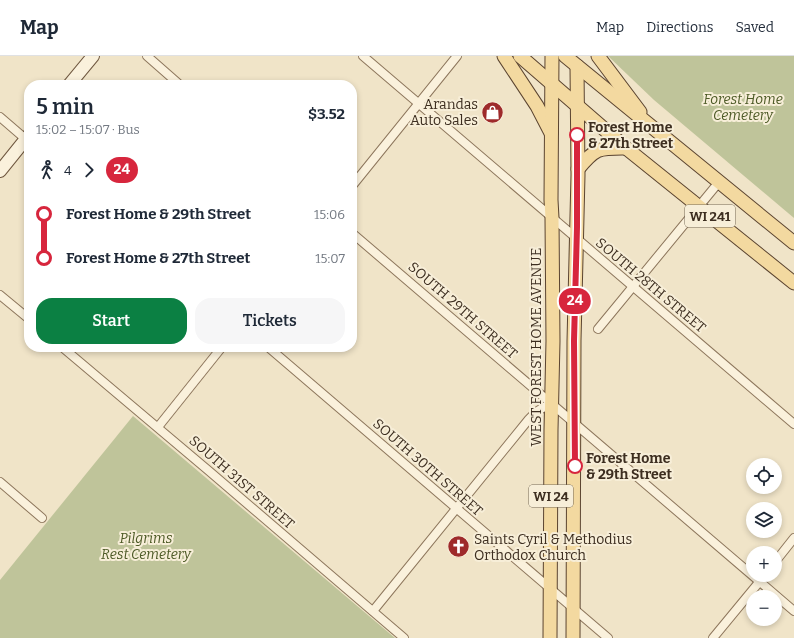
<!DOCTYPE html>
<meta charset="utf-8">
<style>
body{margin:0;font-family:Bitter,serif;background:#f6f6f7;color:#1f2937;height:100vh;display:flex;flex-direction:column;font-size:15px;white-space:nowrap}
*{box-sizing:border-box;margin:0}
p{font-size:13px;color:#747a83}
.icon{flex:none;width:22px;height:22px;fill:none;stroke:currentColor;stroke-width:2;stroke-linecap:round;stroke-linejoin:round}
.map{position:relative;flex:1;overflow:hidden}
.panel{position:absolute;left:24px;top:24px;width:333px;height:272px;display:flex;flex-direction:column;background:#fff;border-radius:16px;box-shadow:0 2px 6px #0003}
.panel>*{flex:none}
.badge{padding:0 8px;border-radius:13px;font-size:14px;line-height:26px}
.fabs{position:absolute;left:746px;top:402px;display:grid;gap:8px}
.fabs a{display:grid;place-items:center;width:36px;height:36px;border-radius:50%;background:#fff;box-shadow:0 2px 6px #0003;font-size:20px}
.map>.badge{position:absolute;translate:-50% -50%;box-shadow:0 0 0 2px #fff}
.legs{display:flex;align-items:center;gap:6px;height:44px;padding:0 12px;font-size:13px}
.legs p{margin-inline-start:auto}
.overview{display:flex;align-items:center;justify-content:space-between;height:68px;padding:0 12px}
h1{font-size:22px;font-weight:600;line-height:30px}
.primary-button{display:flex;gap:8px;margin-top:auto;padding:8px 12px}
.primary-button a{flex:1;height:46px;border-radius:16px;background:#0b8043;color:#fff;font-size:16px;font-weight:600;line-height:46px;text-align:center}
.primary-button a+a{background:#f6f6f7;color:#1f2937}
ul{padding:0 12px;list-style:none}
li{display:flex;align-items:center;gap:14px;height:44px;font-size:15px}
li i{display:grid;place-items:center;width:6px;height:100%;margin:0 5px;background:currentColor}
li i::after{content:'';width:10px;height:10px;margin:-5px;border:3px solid;border-radius:50%;background:#fff}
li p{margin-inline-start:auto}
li:first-child i{background:linear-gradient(#0000 50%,currentColor 0)}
li:last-child i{background:linear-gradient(currentColor 50%,#0000 0)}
header{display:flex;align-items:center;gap:24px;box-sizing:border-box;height:56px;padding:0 20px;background:#fff;border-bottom:1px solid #e0e1e3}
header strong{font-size:19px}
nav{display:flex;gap:22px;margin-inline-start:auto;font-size:14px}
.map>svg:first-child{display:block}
.cemetery{fill:#bfc49a}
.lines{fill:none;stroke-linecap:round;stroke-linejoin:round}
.street-casing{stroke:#8d765c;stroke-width:10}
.secondary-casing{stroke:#6f573f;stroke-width:14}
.primary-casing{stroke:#5b4430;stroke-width:15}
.street{stroke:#faf1dc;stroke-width:8}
.secondary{stroke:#faf1dc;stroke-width:12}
.primary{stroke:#f3d9a0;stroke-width:13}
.line-1-casing{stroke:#fff;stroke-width:9}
.line-1{stroke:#d7263d;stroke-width:6}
.stop-1-dot{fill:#fff;stroke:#d7263d;stroke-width:2}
.labels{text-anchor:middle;stroke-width:4;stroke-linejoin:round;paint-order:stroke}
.shield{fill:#f7eed8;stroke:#756857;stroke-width:1}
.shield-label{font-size:13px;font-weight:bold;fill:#3d2e20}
.park-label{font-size:14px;font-style:italic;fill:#4d5a26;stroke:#f7eed8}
.poi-label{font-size:14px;fill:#3d2e20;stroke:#f7eed8;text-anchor:end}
.stop-label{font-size:14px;font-weight:bold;fill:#3d2e20;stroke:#f7eed8;text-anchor:start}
.street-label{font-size:14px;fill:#3d2e20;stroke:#f7eed8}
</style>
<header>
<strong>Map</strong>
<nav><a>Map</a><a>Directions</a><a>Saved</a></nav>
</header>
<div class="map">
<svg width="794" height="582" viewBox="0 0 794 582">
<rect width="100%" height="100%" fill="#f0e4c8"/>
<g class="cemetery">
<path d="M608,0H794V162L654,44Z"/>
<path d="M133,360L395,582H0V524Z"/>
</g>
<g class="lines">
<defs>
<g id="street">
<path d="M147,0L180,29"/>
<path d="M363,0L794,368"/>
<path d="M0,61L29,86"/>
<path d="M352,130L457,0"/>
<path d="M352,177L794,555"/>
<path d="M0,239L29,263"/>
<path d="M598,273L719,126"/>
<path d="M62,291L209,415L404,582"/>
<path d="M268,291L608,582"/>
<path d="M158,371L222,291"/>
<path d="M0,426L42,462"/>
<path d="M775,506L794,482"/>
<path d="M373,555L529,363L536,356L551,347"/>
<path d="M713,582L765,519"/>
</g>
<g id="secondary">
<path d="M69,29L93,0"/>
<path d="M0,115L29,79"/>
</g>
<g id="primary">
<path d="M504,0L537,50L551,77"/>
<path d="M520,0L626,92L794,227"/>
<path d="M565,0L794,187"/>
<path d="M598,0L640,56"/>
<path d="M578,113C596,91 599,92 626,92"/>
<path d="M550,582L551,374L553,285L552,162L551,144L552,0"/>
<path d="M573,582L574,285L578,119L577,10"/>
</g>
</defs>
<use href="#street" class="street-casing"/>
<use href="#secondary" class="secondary-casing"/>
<use href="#primary" class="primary-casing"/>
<use href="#street" class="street"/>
<use href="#secondary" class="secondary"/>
<use href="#primary" class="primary"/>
</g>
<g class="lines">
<defs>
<path id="line-1" d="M575,410L574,285L577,171V79"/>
</defs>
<use href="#line-1" class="line-1-casing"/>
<use href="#line-1" class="line-1"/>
</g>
<defs>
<symbol id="shop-disc" viewBox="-11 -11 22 22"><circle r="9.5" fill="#9e2a2b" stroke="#f7eed8"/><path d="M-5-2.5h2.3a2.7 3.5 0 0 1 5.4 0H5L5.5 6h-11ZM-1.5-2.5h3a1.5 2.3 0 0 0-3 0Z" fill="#fff"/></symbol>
<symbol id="church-disc" viewBox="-11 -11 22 22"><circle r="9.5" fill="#9e2a2b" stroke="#f7eed8"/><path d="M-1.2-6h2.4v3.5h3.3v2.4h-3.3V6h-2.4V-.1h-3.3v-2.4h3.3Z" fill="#fff"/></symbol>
</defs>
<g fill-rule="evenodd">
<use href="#shop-disc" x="480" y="44" width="25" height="25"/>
<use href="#church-disc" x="446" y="478" width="25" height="25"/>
</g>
<g class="stop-1-dot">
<circle cx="577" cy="79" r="7"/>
<circle cx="575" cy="410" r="7"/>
</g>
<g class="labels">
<g class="shield">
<rect x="685" y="149" width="50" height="22" rx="3"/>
<rect x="529" y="429" width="44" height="22" rx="3"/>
</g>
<g class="shield-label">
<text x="710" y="165">WI 241</text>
<text x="551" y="445">WI 24</text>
</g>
<g class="park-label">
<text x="743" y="48">Forest Home<tspan x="743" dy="16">Cemetery</tspan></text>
<text x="146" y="487">Pilgrims<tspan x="146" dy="16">Rest Cemetery</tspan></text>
</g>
<g class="poi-label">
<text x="478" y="53">Arandas<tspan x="478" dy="16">Auto Sales</tspan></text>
<text x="474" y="488" text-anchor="start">Saints Cyril &amp; Methodius<tspan x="474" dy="16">Orthodox Church</tspan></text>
</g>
<g class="stop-label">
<text x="588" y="76">Forest Home<tspan x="588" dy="16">&amp; 27th Street</tspan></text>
<text x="586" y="407">Forest Home<tspan x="586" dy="16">&amp; 29th Street</tspan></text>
</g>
<g class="street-label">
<text transform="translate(651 229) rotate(40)" y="5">SOUTH 28TH STREET</text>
<text transform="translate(463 254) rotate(41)" y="5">SOUTH 29TH STREET</text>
<text transform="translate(536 291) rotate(-90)" y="5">WEST FOREST HOME AVENUE</text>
<text transform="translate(428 411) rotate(41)" y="5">SOUTH 30TH STREET</text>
<text transform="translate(242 426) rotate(41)" y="5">SOUTH 31ST STREET</text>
</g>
</g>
</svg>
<div class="fabs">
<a><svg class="icon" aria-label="locate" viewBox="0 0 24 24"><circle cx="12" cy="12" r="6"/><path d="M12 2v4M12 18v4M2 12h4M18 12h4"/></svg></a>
<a><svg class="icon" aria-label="layers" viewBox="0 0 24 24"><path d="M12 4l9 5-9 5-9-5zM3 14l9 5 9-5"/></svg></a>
<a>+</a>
<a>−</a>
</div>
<b class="badge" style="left:575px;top:245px;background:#d7263d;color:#fff">24</b>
<section class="panel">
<div class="overview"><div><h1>5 min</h1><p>15:02 – 15:07 · Bus</p></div><b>$3.52</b></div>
<div class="legs"><svg class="icon" aria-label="walk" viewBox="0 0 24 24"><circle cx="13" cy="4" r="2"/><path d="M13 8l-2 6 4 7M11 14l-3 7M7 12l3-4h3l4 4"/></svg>4<svg class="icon" aria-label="forward" viewBox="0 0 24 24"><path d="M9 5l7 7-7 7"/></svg><b class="badge" style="background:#d7263d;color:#fff">24</b></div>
<ul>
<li><i style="color:#d7263d"></i><b>Forest Home &amp; 29th Street</b><p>15:06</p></li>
<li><i style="color:#d7263d"></i><b>Forest Home &amp; 27th Street</b><p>15:07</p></li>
</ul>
<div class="primary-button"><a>Start</a><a>Tickets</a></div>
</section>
</div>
